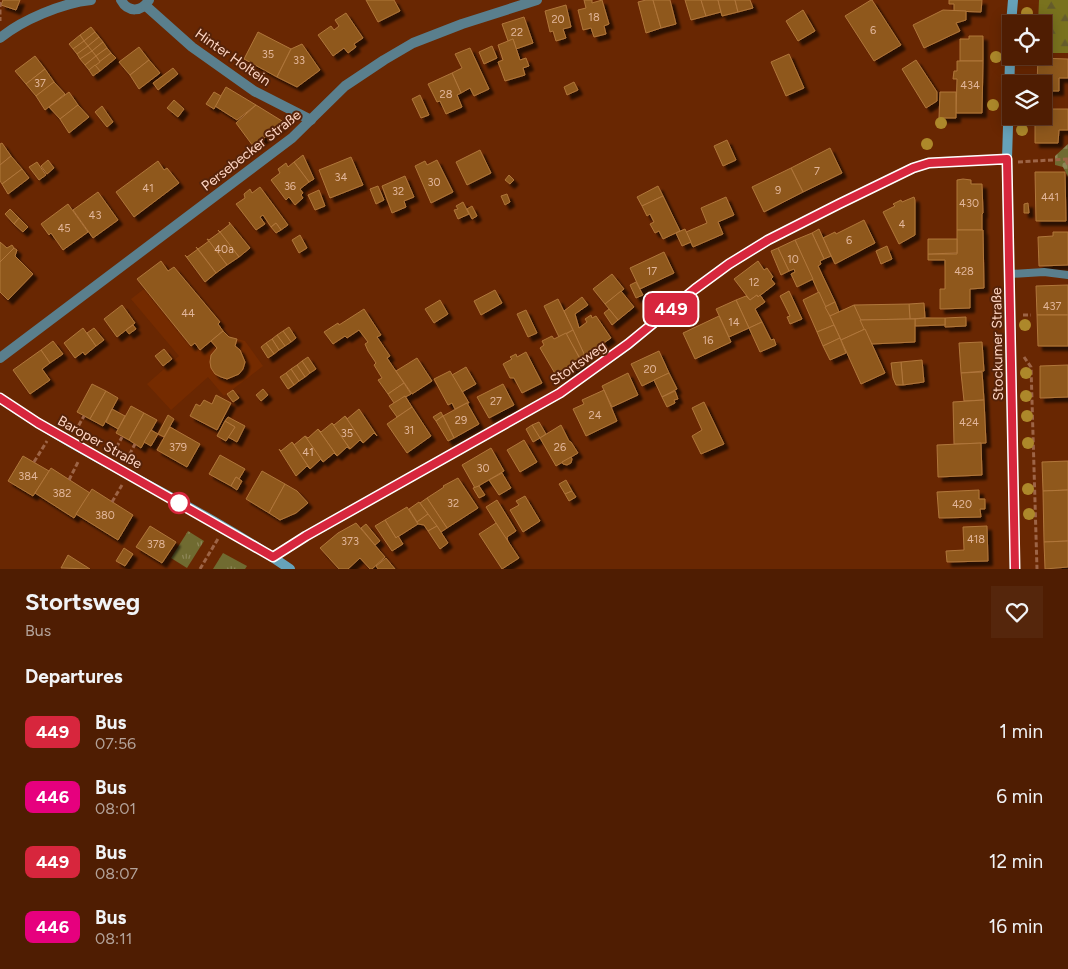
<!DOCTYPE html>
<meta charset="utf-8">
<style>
body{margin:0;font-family:Figtree,sans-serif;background:#55260c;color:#f1f3f6;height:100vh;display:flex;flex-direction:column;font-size:19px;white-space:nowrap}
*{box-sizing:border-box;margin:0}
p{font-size:16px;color:#b3a299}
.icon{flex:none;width:28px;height:28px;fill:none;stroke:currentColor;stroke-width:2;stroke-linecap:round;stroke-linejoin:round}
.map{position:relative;height:569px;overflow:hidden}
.details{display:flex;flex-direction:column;background:#4f1d02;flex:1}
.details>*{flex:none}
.badge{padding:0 10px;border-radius:8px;font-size:18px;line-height:32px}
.buttons{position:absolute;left:1002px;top:15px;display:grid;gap:10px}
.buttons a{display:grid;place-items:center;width:50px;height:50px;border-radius:0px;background:#4f1d02;box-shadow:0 2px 12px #0003,0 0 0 1px #663b24;font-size:25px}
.map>.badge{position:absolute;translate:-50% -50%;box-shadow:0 0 0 2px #fff}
h2{padding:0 25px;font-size:19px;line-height:45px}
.round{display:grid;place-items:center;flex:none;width:52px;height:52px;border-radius:0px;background:#55260c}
.summary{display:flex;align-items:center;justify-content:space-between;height:85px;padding:0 25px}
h1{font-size:24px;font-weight:700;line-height:38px}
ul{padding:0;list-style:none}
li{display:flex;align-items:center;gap:15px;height:65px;padding:0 25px}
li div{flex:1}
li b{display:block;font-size:19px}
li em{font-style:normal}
li .badge{min-width:55px;font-weight:700;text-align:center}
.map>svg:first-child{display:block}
.built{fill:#752b00}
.grass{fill:url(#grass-tufts)}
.forest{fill:url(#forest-firs)}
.cemetery{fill:url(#cemetery-stones)}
.building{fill:#8f591d;stroke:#b0763b;filter:url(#shadow)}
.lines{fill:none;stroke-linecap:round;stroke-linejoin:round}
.path{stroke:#9d6446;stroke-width:3;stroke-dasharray:5 2.5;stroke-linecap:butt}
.lane{stroke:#5a7f8d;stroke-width:8}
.street{stroke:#5a7f8d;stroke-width:10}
.secondary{stroke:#66a2b9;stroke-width:10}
.tree{fill:#ad882a}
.line-casing{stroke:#fff;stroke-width:11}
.line{stroke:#d7263d;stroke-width:8}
.stop-dot{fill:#fff;stroke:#d7263d;stroke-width:2.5}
.labels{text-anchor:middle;stroke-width:4;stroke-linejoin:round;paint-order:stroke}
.number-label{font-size:11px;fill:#e2b69a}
.street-label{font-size:14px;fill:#fed5c3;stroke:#562309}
</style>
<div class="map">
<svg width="1068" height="569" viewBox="0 0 1068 569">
<defs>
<pattern id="grass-tufts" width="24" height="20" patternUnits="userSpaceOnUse" patternTransform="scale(1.25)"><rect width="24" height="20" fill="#706b31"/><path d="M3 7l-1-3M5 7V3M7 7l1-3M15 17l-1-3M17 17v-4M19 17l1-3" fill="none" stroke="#8d8657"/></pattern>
<pattern id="forest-firs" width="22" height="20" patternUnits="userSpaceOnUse" patternTransform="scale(1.25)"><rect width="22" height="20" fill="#79721e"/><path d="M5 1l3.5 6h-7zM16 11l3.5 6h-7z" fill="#655c2b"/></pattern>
<pattern id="cemetery-stones" width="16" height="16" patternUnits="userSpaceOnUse" patternTransform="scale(1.25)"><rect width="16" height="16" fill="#706b31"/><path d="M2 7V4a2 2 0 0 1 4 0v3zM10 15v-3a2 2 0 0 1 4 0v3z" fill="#8d8657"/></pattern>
<filter id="shadow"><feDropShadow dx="4.5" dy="4.5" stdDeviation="1" flood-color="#0009"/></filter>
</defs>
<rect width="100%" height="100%" fill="#692702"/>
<path class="built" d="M144,289L191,346L195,343L200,350L223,331L229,337L245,341L263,366L224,396L208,377L171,410L147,384L179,356L131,299Z"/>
<g class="grass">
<path d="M188,531L204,541L187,568L171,558Z"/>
<path d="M223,553L247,566L245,569H213Z"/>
</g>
<path class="forest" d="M1039,0H1068V53H1044V24H1038Z"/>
<path class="cemetery" d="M1068,144V177L1063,167L1055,165V156Z"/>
<g class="building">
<path d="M3,0H20L16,10L1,5Z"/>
<path d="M366,0H394L400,11L378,22Z"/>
<path d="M584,0H592V3L602,0L609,24L604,26L606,34L594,37L591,28L583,30L578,10L586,8Z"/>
<path d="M646,0H653L661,28L646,33L638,2Z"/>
<path d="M653,0H670L676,24L661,28Z"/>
<path d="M685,0H701L706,16L691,20Z"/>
<path d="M701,0H718L721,12L706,16Z"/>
<path d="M718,0H735L738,12L722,16Z"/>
<path d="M735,0H750L753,8L738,12Z"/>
<path d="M871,0H872L901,45L874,61L845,16Z"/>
<path d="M949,0H982L981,12L954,11V4H949Z"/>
<path d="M566,5L571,27L563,29L566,38L556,41L553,31L550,32L545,11Z"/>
<path d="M803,10L815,31L798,41L786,21Z"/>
<path d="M943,10L966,11V20L956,23L960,31L924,48L913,25Z"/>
<path d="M346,13L363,38L354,44L356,47L348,53L344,48L333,56L318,35L331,26L334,30L339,26L335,20Z"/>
<path d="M524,17L533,43L516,49L513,39L508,41L502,24Z"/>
<path d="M91,27L95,32L84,41L80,35Z"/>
<path d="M95,32L99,37L88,46L84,41Z"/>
<path d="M258,32L291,49L277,77L244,59Z"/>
<path d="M80,35L84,41L73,49L69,44Z"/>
<path d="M969,36H983V61H960V39H969Z"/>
<path d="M99,37L103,42L92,51L88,46Z"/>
<path d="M513,39L520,60L526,58L529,66L523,68L525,75L505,81L498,62L503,60L498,45Z"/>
<path d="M84,41L88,46L77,54L73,49Z"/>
<path d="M103,42L107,48L96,56L92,51Z"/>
<path d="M302,44L320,70L297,87L277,77L291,49Z"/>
<path d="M88,46L92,51L80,59L77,54Z"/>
<path d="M492,46L497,58L484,64L479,52Z"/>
<path d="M139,47L149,60L130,75L119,62Z"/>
<path d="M107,48L111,53L100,62L96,56Z"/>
<path d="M470,48L489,89L474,96L470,88L461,93L452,73L462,68L455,54Z"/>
<path d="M92,51L96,56L85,65L80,59Z"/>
<path d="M111,53L116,58L100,71L95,65Z"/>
<path d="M789,54L804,88L786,96L771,62Z"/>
<path d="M35,56L45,69L26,84L15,71Z"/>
<path d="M96,56L100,62L89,70L85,65Z"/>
<path d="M1038,58L1068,59V78H1059V91H1044V84H1037Z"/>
<path d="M149,60L160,73L139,89L130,75Z"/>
<path d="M916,60L937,92V101L926,108L902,69Z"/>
<path d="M957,61H983L982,113H956L957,79H953L954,71H957Z"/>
<path d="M95,65L100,71L93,76L89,70Z"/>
<path d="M173,68L178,74L158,90L153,83Z"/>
<path d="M45,69L54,82L36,96L26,84Z"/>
<path d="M452,73L461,93L457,95L462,107L446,114L440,101L437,102L428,84Z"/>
<path d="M54,82L65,94L45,110L36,96Z"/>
<path d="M574,82L578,90L567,95L564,87Z"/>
<path d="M226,87L256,105L237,120L215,106Z"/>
<path d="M69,92L78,105L60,119L49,107Z"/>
<path d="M214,92L221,96L214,109L206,104Z"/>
<path d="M940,92H956V118H939Z"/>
<path d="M420,95L429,115L421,118L412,99Z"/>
<path d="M174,100L184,109L178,117L167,108Z"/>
<path d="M78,105L89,117L69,133L60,119Z"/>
<path d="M256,105L282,121V125L253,146L236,123Z"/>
<path d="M102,106L113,122L107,127L95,112Z"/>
<path d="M1044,109H1068V130H1059L1058,143H1035V116H1044Z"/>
<path d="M727,140L736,160L723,166L714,146Z"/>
<path d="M2,143L11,156L0,165V144Z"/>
<path d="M830,148L842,173L803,192L791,168Z"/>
<path d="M480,150L491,173L467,185L456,162Z"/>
<path d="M303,155L314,179L309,182L294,162Z"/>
<path d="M11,156L22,169L2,184L0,181V165Z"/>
<path d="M351,157L363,185L330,198L319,170Z"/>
<path d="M48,160L54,168L47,174L41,166Z"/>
<path d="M437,160L453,192L431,203L415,166L425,161L427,165Z"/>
<path d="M158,161L164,170L167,168L179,183L134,217L116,192Z"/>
<path d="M37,162L46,175L39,180L29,167Z"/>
<path d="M294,162L309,182L300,189L303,193L301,195L303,198L295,205L289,197L286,200L271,180L280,173L278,169L286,163L288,167Z"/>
<path d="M791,168L803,192L764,212L752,187Z"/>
<path d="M22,169L29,178L8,194L2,184Z"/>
<path d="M1035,172H1065L1066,221H1036Z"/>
<path d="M509,175L514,180L510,184L505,180Z"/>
<path d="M405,176L414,197L404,201L406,207L392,213L382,186Z"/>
<path d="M963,179L971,180V184H982L983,213L982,214V230H957V180Z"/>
<path d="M378,186L384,200L376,204L370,189Z"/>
<path d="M658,186L663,196L642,206L637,197Z"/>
<path d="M260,187L288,225L281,230L276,223L271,227L263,215L260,217L265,224L256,230L236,204L245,198L244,194L250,189L252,193Z"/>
<path d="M319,190L325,206L315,210L308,195Z"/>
<path d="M98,192L118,220L93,238L73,210Z"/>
<path d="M507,194L510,202L505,205L501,196Z"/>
<path d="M663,196L680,231L663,239L659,231L655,233L650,224L654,222L650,214L647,216L642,206Z"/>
<path d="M726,197L734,215L718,222L723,234L693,247L686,232L707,223L701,208Z"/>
<path d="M914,197L915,200V235L899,244L883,212L895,206L893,204L901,200L902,202Z"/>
<path d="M463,202L469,214L458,219L454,210L458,209L456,206Z"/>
<path d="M1028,203L1029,213H1024V204Z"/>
<path d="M68,204L88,232L63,250L51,233L49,235L41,224Z"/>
<path d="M472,206L477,216L472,219L467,209Z"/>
<path d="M10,209L19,218L14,224L5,214Z"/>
<path d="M19,218L28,227L23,232L14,224Z"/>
<path d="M864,220L875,243L835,264L823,238L835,232L836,234Z"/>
<path d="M229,222L250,248L239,257L218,230L220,232L230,224Z"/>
<path d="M276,223L281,230L276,233L271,227Z"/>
<path d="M685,229L691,242L682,246L676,233Z"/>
<path d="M819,229L831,256L824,259L812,233Z"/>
<path d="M957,230H983L984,288L970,289V308L940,309V289H945V260H928V254H957Z"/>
<path d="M220,232L239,257L227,265L207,239L209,240Z"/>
<path d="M1053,232H1068V265L1039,266L1038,237L1053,236Z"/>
<path d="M812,233L824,259L820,261L821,264L818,266L835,302L825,307L795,240Z"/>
<path d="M300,235L307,248L299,253L292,240Z"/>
<path d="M928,239H957V253L928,254Z"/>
<path d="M795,240L813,279L797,287L791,274L795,272L794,269L789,271L778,248Z"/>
<path d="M209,241L227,265L216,273L198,249Z"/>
<path d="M0,242L7,248L12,245L14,248L0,262Z"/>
<path d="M887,246L892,259L881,264L876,251Z"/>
<path d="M196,247L216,273L205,282L185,255L187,257L198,249Z"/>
<path d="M14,248L17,250L15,256L33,274L8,300L0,292V262Z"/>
<path d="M778,248L789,271L781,275L771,251Z"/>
<path d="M664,252L674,273L640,289L630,268Z"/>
<path d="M161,261L168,271L174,267L220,322L218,324L223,331L200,350L195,343L191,346L137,279Z"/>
<path d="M758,261L764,270L767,268L773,277L771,279L775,284L758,297L757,295L750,300L734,279Z"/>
<path d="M612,274L624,289L605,304L593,289Z"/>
<path d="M636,282L643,295L636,298L630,285Z"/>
<path d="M1068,285V315H1037L1036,286Z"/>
<path d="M495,290L502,303L481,315L474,301Z"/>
<path d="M621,291L634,307L618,320L605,304Z"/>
<path d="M789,291L802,319L790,324L787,317L790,316L780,296Z"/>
<path d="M819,292L834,325L817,332L803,300Z"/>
<path d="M757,295L758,297L760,295L765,302L755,309L762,322L749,328L736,300L746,296L750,300Z"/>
<path d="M582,297L588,305L575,314L579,328L587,322L585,319L591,315L592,318L596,316L611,338L585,356L564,311Z"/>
<path d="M558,299L573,330L559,337L544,306Z"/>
<path d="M440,300L448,314L434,323L425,309Z"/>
<path d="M736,300L749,328L729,337L716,309Z"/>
<path d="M835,302L839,312L830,316L825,307Z"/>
<path d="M924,303L925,318L910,319L909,304Z"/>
<path d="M909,304L910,319L860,320L854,305Z"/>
<path d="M122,305L135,323L117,337L104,319Z"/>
<path d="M854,305L865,329L841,340L830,316Z"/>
<path d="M364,309L381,335L377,337L390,356L387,358L404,383L388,394L378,380L382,378L374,365L376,363L368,351L365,344L368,342L359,330L347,338L345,336L333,344L324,332L338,323L339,325Z"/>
<path d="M609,309L618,320L612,325L604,313Z"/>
<path d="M526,310L537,333L528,337L517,314Z"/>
<path d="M1037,315H1068V346H1038Z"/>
<path d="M719,316L731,342L695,359L683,333Z"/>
<path d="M966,317V326L945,327V318Z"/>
<path d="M925,318H945V325L915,326V319Z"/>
<path d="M910,319H915V342L871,344L860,320Z"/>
<path d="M762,322L771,340L774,339L776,345L760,352L749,328Z"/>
<path d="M133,325L136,329L129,334L126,330Z"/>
<path d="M834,325L840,338L823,346L817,332Z"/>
<path d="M289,327L296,338L291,342L283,331Z"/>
<path d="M83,328L96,346L85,355L83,352L75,358L64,343Z"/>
<path d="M94,328L104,340L96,346L87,333Z"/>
<path d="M865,329L885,373L861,384L841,340Z"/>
<path d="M573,330L585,356L581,360L566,334Z"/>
<path d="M223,331L229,337L237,339L235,346L240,350L245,362L243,369L239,374L227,379L221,377L215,374L211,368L210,362L211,355L217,348L211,341Z"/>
<path d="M283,331L291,342L285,346L277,335Z"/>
<path d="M566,333L582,363L557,377L540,348L544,345L542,341L552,336L554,339Z"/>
<path d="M277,335L285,346L279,350L272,339Z"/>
<path d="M840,338L846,353L830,360L823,346Z"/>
<path d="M272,339L279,350L274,354L266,343Z"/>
<path d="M53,341L63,354L50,363L41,350Z"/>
<path d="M982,342L984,371L961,373L959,343Z"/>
<path d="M266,343L274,354L268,358L261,347Z"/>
<path d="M164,349L172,359L163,366L155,356Z"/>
<path d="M41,350L50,363L42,369L50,380L30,394L13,370Z"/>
<path d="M659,351L669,373L642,386L631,364Z"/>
<path d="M526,352L542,383L522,393L514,378H510L503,364L512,359L510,357L516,354L517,357Z"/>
<path d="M308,357L316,369L310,373L302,361Z"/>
<path d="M417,358L432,381L412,394L396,371Z"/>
<path d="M922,360L924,382L903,385L901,362Z"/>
<path d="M302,361L310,373L305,377L297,365Z"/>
<path d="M901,362L903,385H896L893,378L891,363Z"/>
<path d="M297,365L305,377L299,381L291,369Z"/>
<path d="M1068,365V397L1040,398V366Z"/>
<path d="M466,367L476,384L462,392L452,375Z"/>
<path d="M291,369L299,381L294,385L286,373Z"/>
<path d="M450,371L469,403H467L455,409L452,403L448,405L434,379Z"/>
<path d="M982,372L984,400L964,401L961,373Z"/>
<path d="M286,373L294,385L288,389L280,377Z"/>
<path d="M628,373L638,395L612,407L602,386Z"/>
<path d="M669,373L677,389L662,397L654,380Z"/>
<path d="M404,383L411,394L394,403L388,394Z"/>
<path d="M92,384L106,391L90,419L77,412Z"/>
<path d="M503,384L514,405L489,418L477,397Z"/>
<path d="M263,389L268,395L261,401L256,395Z"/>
<path d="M233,390L239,398L233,402L227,394Z"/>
<path d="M604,390L617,421L586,436L573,409L584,404L582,400Z"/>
<path d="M106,391L118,398L103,426L90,419Z"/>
<path d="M675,391L678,399L674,400L675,403L667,407L662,397Z"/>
<path d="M216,395L231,403L217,430L190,416L196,404L200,406L204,400L212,404Z"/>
<path d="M405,396L412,407L397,417L389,406Z"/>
<path d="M984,400L986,443L954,444L953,402Z"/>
<path d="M704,402L724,444L701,454L692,436L702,430L692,408Z"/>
<path d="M467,403L479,424L454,438L443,416Z"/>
<path d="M131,406L144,413L129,440L116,433Z"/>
<path d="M412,407L431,436L407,453L387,424Z"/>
<path d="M112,409L125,416L118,429L106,422Z"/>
<path d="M359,409L377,436L374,433L363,443L345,416L347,419Z"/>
<path d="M441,412L443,416L436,421L433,417Z"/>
<path d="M144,413L157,420L141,448L129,440Z"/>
<path d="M168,415L174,419L164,437L158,434Z"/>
<path d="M345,416L363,443L360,440L350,449L332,423L334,425Z"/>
<path d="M443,416L454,438L448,441L436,421Z"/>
<path d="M228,417L245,426L237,442L228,437L235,427L225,421Z"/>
<path d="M225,421L235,427L226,441L217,436Z"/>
<path d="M539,422L546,434L540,438L532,425Z"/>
<path d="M332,423L350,449L347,447L337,456L318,429L321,432Z"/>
<path d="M532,425L540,438L533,442L526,429Z"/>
<path d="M561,425L569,441L571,442L578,453L556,466L540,438Z"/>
<path d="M170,427L200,444L187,467L157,450Z"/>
<path d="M318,429L337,456L334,453L323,462L305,436L308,438Z"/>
<path d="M151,430L158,434L151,446L144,442Z"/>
<path d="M305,436L323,462L321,459L310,469L292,442L294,445Z"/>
<path d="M524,440L537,462L520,472L507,450Z"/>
<path d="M292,442L310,469L307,466L296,476L279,449L281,451Z"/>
<path d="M981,443L982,475L938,477L937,445Z"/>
<path d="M491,448L504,471L475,488L462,465Z"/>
<path d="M220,455L245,469L239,479L236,477L231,486L209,474Z"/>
<path d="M23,456L49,471L33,496L8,481Z"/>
<path d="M571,457L572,459L571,463L567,465L563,464L562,462Z"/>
<path d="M1068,461V490L1043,491L1042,462Z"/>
<path d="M51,468L90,493L74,518L35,493Z"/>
<path d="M262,471L285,484L269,513L246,499Z"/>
<path d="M502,473L511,488L499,495L489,480Z"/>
<path d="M236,477L242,481L237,490L231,486Z"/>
<path d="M458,478L478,508L447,528L427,498L444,487L443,486Z"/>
<path d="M566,480L572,491L565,494L559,484Z"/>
<path d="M285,484L297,491L308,503L296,513L280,520L269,513Z"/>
<path d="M479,486L485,495L479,498L473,488Z"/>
<path d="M92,489L133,515L118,540L76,514Z"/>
<path d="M979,490V499H985V509H980L981,517L939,518L937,492Z"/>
<path d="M1068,490V541L1044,542L1043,491Z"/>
<path d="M572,491L576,497L569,501L565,494Z"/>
<path d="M525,496L540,521L523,532L510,510L519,505L516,501Z"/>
<path d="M427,498L447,528L441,532L420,503Z"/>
<path d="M497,500L516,531L507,537L508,542L486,507Z"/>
<path d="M419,502L428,514L417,522L409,509Z"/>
<path d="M407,507L418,524L396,538L385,520Z"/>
<path d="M428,514L437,526L428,531L424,525L418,524L417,522Z"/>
<path d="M385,520L396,538L398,536L403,544L392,551L375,526Z"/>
<path d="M356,523L385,557L372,569H370L360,558L348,569H339L320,548L338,533Z"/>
<path d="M496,523L519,558L502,569L479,534Z"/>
<path d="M366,524L380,541L375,545L361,528Z"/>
<path d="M150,526L176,542L162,563L136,547Z"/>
<path d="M437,526L448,543L440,549L428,531Z"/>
<path d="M987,526L988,561L947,562L946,551L964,550L963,527Z"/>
<path d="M1068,541V567L1045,569L1044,542Z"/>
<path d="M124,548L133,554L125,566L116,561Z"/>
<path d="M68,555L90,569L61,568Z"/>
<path d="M386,558L395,569H378L376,566Z"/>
</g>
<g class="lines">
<g class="path">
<path d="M0,2V21"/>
<path d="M1066,160L1068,165"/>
<path d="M1018,162L1068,159"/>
<path d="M1023,315H1031"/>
<path d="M1024,357L1031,367L1037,569"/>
<path d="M75,432L84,416"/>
<path d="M113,454L122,437"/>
<path d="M126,461L135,444"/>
<path d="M34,462L47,441"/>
<path d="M69,480L79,460"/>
<path d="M112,502L122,485"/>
<path d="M200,569L219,537"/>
</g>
<path class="lane" d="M1010,274L1044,272L1068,275"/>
<g class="street">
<path d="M121,0C128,13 142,12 149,0"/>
<path d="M146,6L192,47L254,91L311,120"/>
<path d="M0,38C22,20 62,3 91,0"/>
<path d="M0,358L292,138L345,86L384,60L413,43L462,24L537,0"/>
<path d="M273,557L306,536L560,393L629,344L695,289L729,264L768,240L839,204L913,168L929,163L1007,159"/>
</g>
<g class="secondary">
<path d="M1011,24L1013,0"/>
<path d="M1011,28L1007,159L1015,569"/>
<path d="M0,398C92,462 198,505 290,569"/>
</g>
</g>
<g class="tree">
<circle cx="1027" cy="13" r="6"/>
<circle cx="996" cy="57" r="6"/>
<circle cx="993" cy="105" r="6"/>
<circle cx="941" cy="123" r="6"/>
<circle cx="1022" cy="130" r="6"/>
<circle cx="927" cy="144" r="6"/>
<circle cx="1025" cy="325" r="6"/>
<circle cx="1026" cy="373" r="6"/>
<circle cx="1026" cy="396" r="6"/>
<circle cx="1027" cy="416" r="6"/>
<circle cx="1028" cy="443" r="6"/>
<circle cx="1028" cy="489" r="6"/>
<circle cx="1029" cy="514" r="6"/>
</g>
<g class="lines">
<defs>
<path id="line" d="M0,398L38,423L273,557L306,536L560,393L628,344L695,289L729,264L768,240L839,204L913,168L929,163L1007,159L1015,569"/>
</defs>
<use href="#line" class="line-casing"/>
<use href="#line" class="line"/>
</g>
<circle class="stop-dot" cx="179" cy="503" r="10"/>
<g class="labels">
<g class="number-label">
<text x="594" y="21">18</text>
<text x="558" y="23">20</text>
<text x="873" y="34">6</text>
<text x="517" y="36">22</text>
<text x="268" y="58">35</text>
<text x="299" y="64">33</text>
<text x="40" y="87">37</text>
<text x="970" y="89">434</text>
<text x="446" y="98">28</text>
<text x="817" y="175">7</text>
<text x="341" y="181">34</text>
<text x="434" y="186">30</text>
<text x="290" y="190">36</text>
<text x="148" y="192">41</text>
<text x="778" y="194">9</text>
<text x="398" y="195">32</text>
<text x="1050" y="201">441</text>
<text x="969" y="207">430</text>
<text x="95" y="219">43</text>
<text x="902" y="228">4</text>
<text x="64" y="232">45</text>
<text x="849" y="244">6</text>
<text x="224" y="253">40a</text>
<text x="793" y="263">10</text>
<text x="652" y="275">17</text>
<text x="964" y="275">428</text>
<text x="754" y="286">12</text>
<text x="1052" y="310">437</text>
<text x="188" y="317">44</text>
<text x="734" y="326">14</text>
<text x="708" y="344">16</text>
<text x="650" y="373">20</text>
<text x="496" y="405">27</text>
<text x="595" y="419">24</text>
<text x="461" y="424">29</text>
<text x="969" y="426">424</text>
<text x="409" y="434">31</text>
<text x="347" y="437">35</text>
<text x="178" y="451">379</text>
<text x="560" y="451">26</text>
<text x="308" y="456">41</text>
<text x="483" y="472">30</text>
<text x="28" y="480">384</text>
<text x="62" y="497">382</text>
<text x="453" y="507">32</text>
<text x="962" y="508">420</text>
<text x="105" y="519">380</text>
<text x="976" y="543">418</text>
<text x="350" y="545">373</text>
<text x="156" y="548">378</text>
</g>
<g class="street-label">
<text transform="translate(233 57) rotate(35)" y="5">Hinter Holtein</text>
<text transform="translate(251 150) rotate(-38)" y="5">Persebecker Straße</text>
<text transform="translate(997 344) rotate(-91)" y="5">Stockumer Straße</text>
<text transform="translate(578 363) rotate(-35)" y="5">Stortsweg</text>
<text transform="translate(100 442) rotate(29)" y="5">Baroper Straße</text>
</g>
</g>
</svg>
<div class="buttons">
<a><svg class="icon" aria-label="locate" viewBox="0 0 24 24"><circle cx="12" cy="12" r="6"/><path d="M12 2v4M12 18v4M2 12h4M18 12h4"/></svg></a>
<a><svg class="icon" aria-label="layers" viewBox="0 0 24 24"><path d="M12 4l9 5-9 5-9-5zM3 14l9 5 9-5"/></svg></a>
</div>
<b class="badge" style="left:671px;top:309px;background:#d7263d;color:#fff">449</b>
</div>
<section class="details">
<div class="summary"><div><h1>Stortsweg</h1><p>Bus</p></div><a class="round"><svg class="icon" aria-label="heart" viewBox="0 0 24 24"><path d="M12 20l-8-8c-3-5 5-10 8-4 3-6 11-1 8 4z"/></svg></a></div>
<h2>Departures</h2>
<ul>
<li><span class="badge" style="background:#d7263d;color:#fff">449</span><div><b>Bus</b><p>07:56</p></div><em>1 min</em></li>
<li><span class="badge" style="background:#e6007e;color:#fff">446</span><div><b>Bus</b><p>08:01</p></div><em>6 min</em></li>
<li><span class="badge" style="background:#d7263d;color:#fff">449</span><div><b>Bus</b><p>08:07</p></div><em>12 min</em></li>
<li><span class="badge" style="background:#e6007e;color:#fff">446</span><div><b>Bus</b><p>08:11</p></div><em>16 min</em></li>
</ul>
</section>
